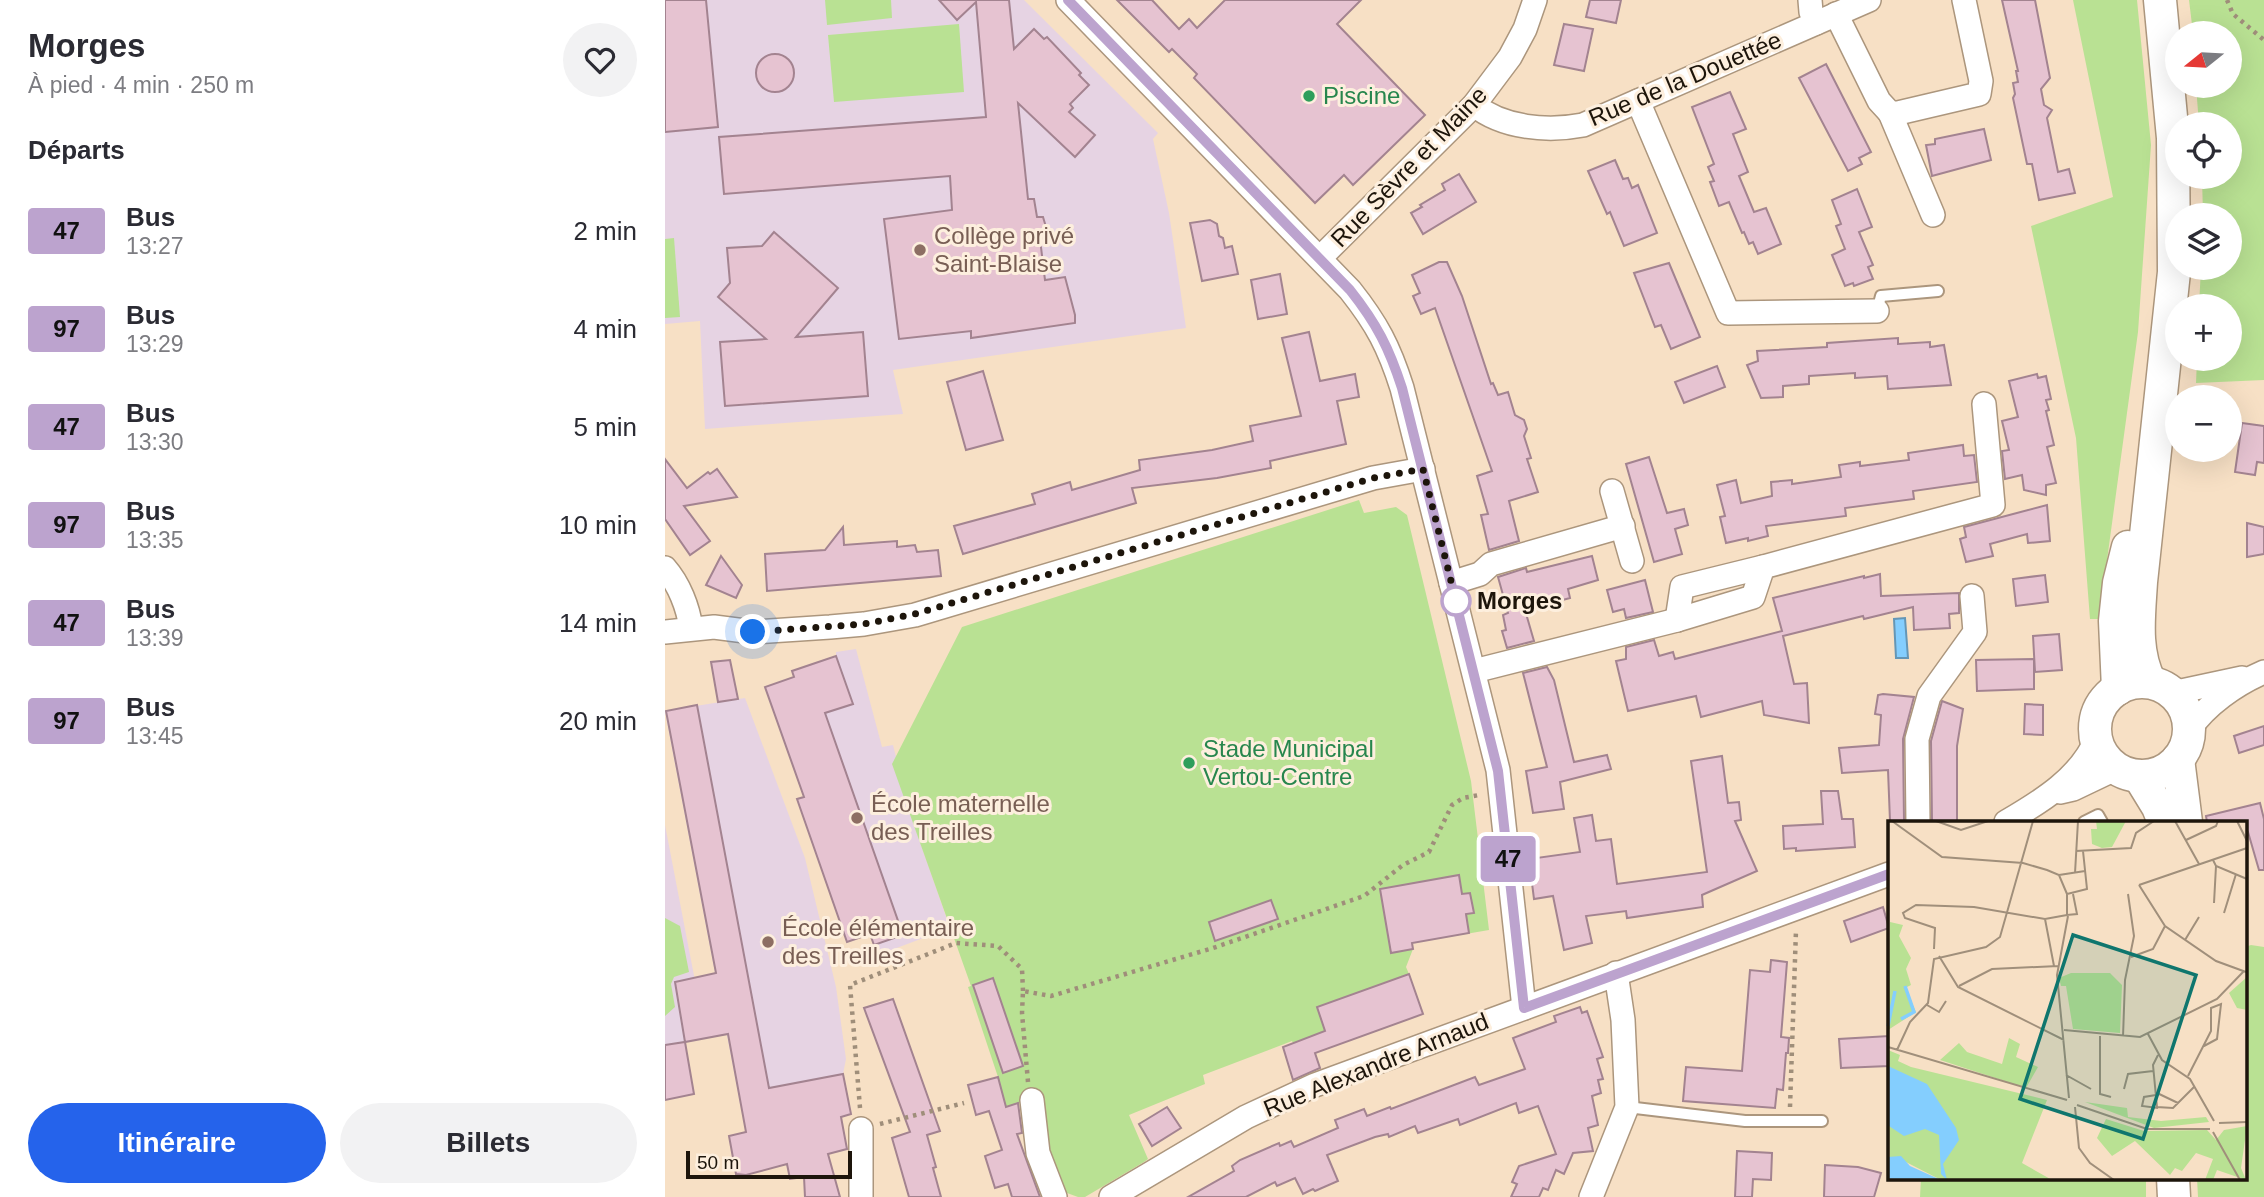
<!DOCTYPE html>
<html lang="fr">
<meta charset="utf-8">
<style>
body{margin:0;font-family:Arial,sans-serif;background:#f2f2f3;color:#2b2b33;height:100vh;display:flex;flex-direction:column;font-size:26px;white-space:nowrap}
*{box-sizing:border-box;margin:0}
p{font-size:23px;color:#7c7c81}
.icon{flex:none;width:38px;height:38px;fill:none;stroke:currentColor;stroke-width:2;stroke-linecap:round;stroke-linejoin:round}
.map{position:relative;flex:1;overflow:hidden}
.side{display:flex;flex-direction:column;background:#fff;width:665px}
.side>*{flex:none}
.badge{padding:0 14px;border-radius:5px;font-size:24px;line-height:46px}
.needle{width:46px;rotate:252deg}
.tools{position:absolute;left:1500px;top:21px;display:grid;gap:14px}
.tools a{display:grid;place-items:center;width:77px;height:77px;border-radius:50%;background:#fff;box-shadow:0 7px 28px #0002;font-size:35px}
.scale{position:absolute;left:21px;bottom:18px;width:166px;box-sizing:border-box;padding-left:7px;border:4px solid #1d150b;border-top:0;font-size:19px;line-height:24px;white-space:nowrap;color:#1d150b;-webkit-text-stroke:5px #fdefde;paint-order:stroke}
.you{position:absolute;width:35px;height:35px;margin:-18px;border:5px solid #fff;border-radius:50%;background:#1a73e8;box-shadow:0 0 0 10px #1a73e833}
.map>.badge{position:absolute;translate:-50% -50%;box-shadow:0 0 0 4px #fff}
h2{padding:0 28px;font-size:26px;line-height:63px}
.round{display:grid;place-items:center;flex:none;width:74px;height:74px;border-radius:37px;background:#f2f2f3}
.headline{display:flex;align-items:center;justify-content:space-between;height:119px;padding:0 28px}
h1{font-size:33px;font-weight:700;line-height:52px}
.cta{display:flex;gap:14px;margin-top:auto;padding:14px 28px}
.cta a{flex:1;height:80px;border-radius:42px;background:#2563eb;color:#fff;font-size:28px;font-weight:700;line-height:80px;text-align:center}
.cta a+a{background:#f2f2f3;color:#2b2b33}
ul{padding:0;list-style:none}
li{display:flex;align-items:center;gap:21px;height:98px;padding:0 28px}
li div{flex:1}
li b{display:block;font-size:26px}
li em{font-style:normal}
li .badge{min-width:77px;font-weight:700;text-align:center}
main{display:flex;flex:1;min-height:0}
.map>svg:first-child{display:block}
.education{fill:#e6d3e3}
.green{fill:#b9e193}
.water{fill:#84cefe;stroke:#6596b5;stroke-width:2}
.building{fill:#e6c3d1;stroke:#a38390;stroke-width:2}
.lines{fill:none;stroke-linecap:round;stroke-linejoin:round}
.lane-casing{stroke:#ac967d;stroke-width:14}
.street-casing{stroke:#ac967d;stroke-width:26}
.secondary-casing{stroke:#ac967d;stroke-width:35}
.path{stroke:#9f8e7a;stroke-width:4.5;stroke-dasharray:3.5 5;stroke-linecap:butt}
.lane{stroke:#fff;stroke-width:10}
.street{stroke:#fff;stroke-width:23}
.secondary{stroke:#fff;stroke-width:32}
.line-casing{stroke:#fff;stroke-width:16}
.line{stroke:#bca3ce;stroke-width:10}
.walk{stroke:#1d150b;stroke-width:7;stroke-dasharray:0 12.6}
.leisure-dot{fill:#2e9e5b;stroke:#fdefde;stroke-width:2.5}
.education-dot{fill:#8d6e63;stroke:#fdefde;stroke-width:2.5}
.stop-dot{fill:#fff;stroke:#bca3ce;stroke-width:3.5}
.labels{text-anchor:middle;stroke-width:6;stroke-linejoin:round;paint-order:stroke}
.street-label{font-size:24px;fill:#1d150b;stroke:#fdefde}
.leisure-label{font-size:24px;fill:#27864d;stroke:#fdefde;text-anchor:start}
.education-label{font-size:24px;fill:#785e54;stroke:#fdefde;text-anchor:start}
.stop-label{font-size:24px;font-weight:bold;fill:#1d150b;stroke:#fdefde;text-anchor:start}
.inset-river{fill:none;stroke:#84cefe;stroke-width:3.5}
.inset-road{fill:none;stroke:#a08f7b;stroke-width:2}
.view{fill:#0f766e;fill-opacity:0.15;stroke:#0f766e;stroke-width:3.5}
.inset-edge{fill:none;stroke:#1d150b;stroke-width:3.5}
</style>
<main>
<section class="side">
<div class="headline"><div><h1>Morges</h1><p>À pied · 4 min · 250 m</p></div><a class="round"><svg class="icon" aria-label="heart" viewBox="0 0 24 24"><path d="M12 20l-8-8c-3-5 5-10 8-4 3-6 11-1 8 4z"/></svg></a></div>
<h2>Départs</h2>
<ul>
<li><span class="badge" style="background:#bca3ce;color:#111">47</span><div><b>Bus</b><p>13:27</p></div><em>2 min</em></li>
<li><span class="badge" style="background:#bca3ce;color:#111">97</span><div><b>Bus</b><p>13:29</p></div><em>4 min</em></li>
<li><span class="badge" style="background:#bca3ce;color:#111">47</span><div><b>Bus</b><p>13:30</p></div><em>5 min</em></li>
<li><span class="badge" style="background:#bca3ce;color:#111">97</span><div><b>Bus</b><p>13:35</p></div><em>10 min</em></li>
<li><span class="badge" style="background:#bca3ce;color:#111">47</span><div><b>Bus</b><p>13:39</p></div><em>14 min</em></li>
<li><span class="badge" style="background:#bca3ce;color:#111">97</span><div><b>Bus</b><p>13:45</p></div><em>20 min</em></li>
</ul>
<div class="cta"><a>Itinéraire</a><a>Billets</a></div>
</section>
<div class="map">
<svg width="1599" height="1197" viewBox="0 0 1599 1197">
<rect width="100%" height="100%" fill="#f7e0c5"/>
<g class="education">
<path d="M0,0H359L493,133L488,139L504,213L521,328L228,370L238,414L40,429L35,321L0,324Z"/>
<path d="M191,649L217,747L228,745L231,757L228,764L285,928L213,955L205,933L182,942L132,799L154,792L130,771L100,687L129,677L127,671L171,656V652Z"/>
<path d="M80,698L140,858L171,987L181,1059L178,1074L186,1114L176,1117L182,1149L81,1175L71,1174L64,1136L89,1131L84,1102L75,1103L0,711Z"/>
<path d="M0,825L41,1038L20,1042L29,1094L4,1099H0Z"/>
</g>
<g class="green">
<path d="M160,0H226L227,18L162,25Z"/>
<path d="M1408,0H1472L1486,145L1473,332L1434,619H1425L1411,438L1366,226L1448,197Z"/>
<path d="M1524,0H1599V380L1531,383L1532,359H1564V306H1534L1536,268H1564V215H1538L1537,177H1564V124H1534L1531,86H1564V33H1528Z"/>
<path d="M294,24L299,92L169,102L163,35Z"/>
<path d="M9,238L15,317L0,318V239Z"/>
<path d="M694,500L699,513L731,507L742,515L806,781L824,930L748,943V949L741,967L744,974L652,1007L660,1031L628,1043L627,1041L538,1075L540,1084L464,1115L483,1159L479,1162L420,1197H413L391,1189L362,1101L341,1107L333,1077L303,987L306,986L227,764L297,627Z"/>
<path d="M0,918L15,926L24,972L9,977L6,984L10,1007L0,1016Z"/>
<path d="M1586,945L1599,947V1197H1533L1532,1178H1580V947Z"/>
<path d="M1256,1178H1481V1197H1255Z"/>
</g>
<path class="water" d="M1240,618L1243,658H1231L1229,619Z"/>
<g class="building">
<path d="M0,0H41L53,127L0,132Z"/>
<path d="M274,0H344L349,49L369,29L379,39L382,37L416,73L414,75L424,85L405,104L408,108L404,112L430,135L410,157L353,103L363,199H369L372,217H378L384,237L375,239L380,280L400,277L410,315V323L306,338V331L234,339L219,219L287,210L285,176L59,194L54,137L321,117L311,2L292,20Z"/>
<path d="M452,0H487L514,29L524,19L532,28L560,0H696L672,24L760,115L688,185L679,175L650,203L529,78L532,74L507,49L504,52Z"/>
<path d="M925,0H956L951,23L921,17Z"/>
<path d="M1337,0H1370L1385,78L1376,89L1379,105L1387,110L1382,118L1393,172L1404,169L1410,193L1374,200L1367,164H1362L1348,98L1350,94L1348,83L1353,82L1351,71H1353Z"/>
<path d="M899,24L928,29L919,71L889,65Z"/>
<circle cx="110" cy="73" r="19"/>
<path d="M1161,64L1206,152L1194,158L1197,164L1183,171L1134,78Z"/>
<path d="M1065,92L1081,129L1068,134L1083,172L1074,176L1089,212L1101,208L1116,244L1093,254L1088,242L1084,244L1079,232L1077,233L1064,202L1054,206L1045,182L1049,181L1043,167L1049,164L1027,107Z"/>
<path d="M1319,129L1326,160L1267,176L1261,145L1270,144V139Z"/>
<path d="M950,160L958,179L963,178L967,188L973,185L992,233L959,246L945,212L942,214L923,171Z"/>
<path d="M794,174L811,202L758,234L746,213L757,207L755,205L780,190L777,184Z"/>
<path d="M1192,189L1207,227L1194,232L1208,265L1203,267L1208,279L1189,286L1188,283L1180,286L1167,255L1180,249L1171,226L1176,224L1167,200Z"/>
<path d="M545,220L552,224L554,236L558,238L560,248L567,246L573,274L537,281L525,223Z"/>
<path d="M109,232L173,288L131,337L198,332L203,396L60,406L55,342L101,339L53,297L65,283L62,248L97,246Z"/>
<path d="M774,262H782L797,296L826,384L828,383L833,395L843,392L850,415L859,420L862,429L859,436L866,458L862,459L873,492L844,501L854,541L824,550L816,515L823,514L812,476L827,471L770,308L756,314L748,296L755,293L747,275Z"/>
<path d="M1004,263L1035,337L1006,349L996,325L990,327L969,273Z"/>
<path d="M615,274L622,314L593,319L586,280Z"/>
<path d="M644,332L655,381L690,374L694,397L672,401L681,444L605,461L606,468L552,478L467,488L471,503L298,554L289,526L370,504L367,494L405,482L407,490L475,470L474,460L547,450L588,441L585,426L636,416L617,338Z"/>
<path d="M1233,338V344L1265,342V347L1279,345L1286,385L1223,389L1222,376L1190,378V373L1144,376V384L1118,386V397L1096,398L1082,365L1093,361L1092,351L1162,347V343Z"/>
<path d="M1052,366L1060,387L1019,403L1010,382Z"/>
<path d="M318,371L338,440L301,450L282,382Z"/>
<path d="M1372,374L1373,378L1381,376L1386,399L1381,400L1384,410L1381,411L1389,445L1382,447L1391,483L1381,485V495L1359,490L1357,475L1340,479L1337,451L1344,450L1337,421L1353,417L1344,381Z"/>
<path d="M1577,423L1599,426V463L1592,462L1590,475L1570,472Z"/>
<path d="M1298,445L1299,456L1309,455L1312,482L1248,491L1249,499L1180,508L1181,516L1101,526L1103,536L1083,541V538L1061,543L1055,517L1060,516L1052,485L1071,480L1076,503L1107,496L1106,482L1127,480V484L1176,477L1174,465L1195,462V466L1244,460L1243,453Z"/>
<path d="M984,457L1002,513L1019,509L1023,525L1010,529L1017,554L989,562L961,464Z"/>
<path d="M0,459L22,488L43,472L45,474L52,469L72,497L19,506L45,541L25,555L0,519Z"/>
<path d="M1382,505L1385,541L1363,543L1362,534L1325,544L1328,556L1301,562L1295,539L1301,537L1299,527Z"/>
<path d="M1582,523L1599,527V554L1582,557Z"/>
<path d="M178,527L179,545L232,541V547L250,545L252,552L273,550L276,576L102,591L100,554L160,550Z"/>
<path d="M56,556L77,585L71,598L41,585Z"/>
<path d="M927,556L933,580L903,589L905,598L860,610L869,641L842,648L837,631L841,630L838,615L843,613L833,577L861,568L862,572Z"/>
<path d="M1215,574L1216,596L1294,593V613L1284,614L1285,628L1249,630L1248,607L1199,619L1198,616L1118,636L1129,684L1142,683L1144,723L1099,715L1097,701L1036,717L1031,696L963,711L951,661L961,659V647L989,640L994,656L1008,652L1010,659L1117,631L1108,598L1199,576V578Z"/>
<path d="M1380,575L1383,602L1351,606L1348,579Z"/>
<path d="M980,580L988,612L961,618L959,609L948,612L942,590Z"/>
<path d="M1394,634L1397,670L1370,672L1368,636Z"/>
<path d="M171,656L188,704L160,713L238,935L209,945L205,934L182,942L132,799L139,797L100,687L129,677L127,671Z"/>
<path d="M1369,659V689L1312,691L1311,660Z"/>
<path d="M65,660L73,699L53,702L46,662Z"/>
<path d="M882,667L889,680L909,762L942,755L946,769L895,782L899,809L868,813L861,771L882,767L858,673Z"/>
<path d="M1218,694L1249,697L1238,739L1239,821H1225L1223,770L1177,773L1174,748L1214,745L1216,715L1210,714L1213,695Z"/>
<path d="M1277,701L1298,709L1292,746V821H1267L1266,741Z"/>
<path d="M1360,704L1378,705V735L1359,734Z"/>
<path d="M32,705L104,1088L178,1074L186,1114L176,1117L182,1149L163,1154L175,1197H140L139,1177L125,1179L122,1164L81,1175L71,1174L64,1136L81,1132L63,1034L20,1042L10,982L51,973L1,711Z"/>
<path d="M1599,726V745L1574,753L1569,736Z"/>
<path d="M1057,756L1063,803L1074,802L1076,820L1070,821L1092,871L1037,895L1038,907L962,918L961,911L921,916L927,943L899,950L888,896L869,899L864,859L915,852L909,818L927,815L931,841L946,839L952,884L1042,872L1026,761Z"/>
<path d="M1156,791H1173L1177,819H1188L1190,847L1131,851V848L1119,849L1118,826L1158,824Z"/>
<path d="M1595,803L1599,819V870H1594L1583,832L1580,833V822H1542L1541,816Z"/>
<path d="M794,875L797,894L805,893L809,913L801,914L804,933L747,943L748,949L726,953L715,889Z"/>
<path d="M606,900L613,919L550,941L544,922Z"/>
<path d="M1218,907L1224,928L1186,942L1179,921Z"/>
<path d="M1106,960L1122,962L1116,1037L1124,1038L1123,1053H1121L1118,1090L1112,1089L1110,1108L1018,1101L1021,1067L1077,1071L1085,970L1105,972Z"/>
<path d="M744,974L758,1014L650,1053L655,1068L628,1080L618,1047L660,1031L652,1007Z"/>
<path d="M328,978L358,1066L338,1073L308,985Z"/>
<path d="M228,999L275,1131L262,1135L271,1167L268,1168L276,1197H244L227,1138L245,1132L199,1008Z"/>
<path d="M915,1007L917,1013L922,1011L938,1057L932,1059L938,1079L933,1080L936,1093L927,1096L933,1125L923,1128L928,1151L908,1153L899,1174L891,1170L883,1190L878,1188L874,1197H846L852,1184L847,1182L854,1166L891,1154L873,1106L854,1113L851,1103L795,1125L793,1119L753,1133L750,1126L724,1137L723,1134L710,1137L662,1155L673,1181L650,1191L648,1189L638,1194L630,1178L612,1186L610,1182L581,1197H523L569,1171L567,1166L575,1160L614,1143L615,1146L626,1141L629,1147L673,1128L670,1120L699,1109L702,1116L725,1107L726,1109L810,1077L814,1085L860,1069L848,1038L891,1022L889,1016Z"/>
<path d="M1224,1036V1066L1176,1068L1174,1039Z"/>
<path d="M20,1042L29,1094L0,1100V1045Z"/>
<path d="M333,1077L341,1107L353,1103L357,1133L352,1134L375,1197H347L343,1184L330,1188L320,1156L337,1150L324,1111L311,1115L303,1085Z"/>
<path d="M502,1107L516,1128L487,1146L474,1124Z"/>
<path d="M1072,1151L1107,1153L1106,1180L1088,1179L1087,1197H1070Z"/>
<path d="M1160,1165L1193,1167L1216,1173L1209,1197H1159Z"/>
</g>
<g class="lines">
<defs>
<g id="lane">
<path d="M1212,311L1216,296L1273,291"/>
<path d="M1419,822L1433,815L1437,822"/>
<path d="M962,1107L1080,1121H1157"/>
</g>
<g id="street">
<path d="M403,0L685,290C712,324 724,347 737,388L833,770L859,1008"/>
<path d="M1145,0L1146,12L1151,23"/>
<path d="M1171,14L1214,101L1225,113H1233L1314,94L1316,81L1299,0"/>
<path d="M973,101L1063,313L1212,311"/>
<path d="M809,105C838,128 882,132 918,125L1204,0"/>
<path d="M1225,113L1268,215"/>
<path d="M655,258L809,105L845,57L860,29L870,0"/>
<path d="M947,491L967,561"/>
<path d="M0,568C14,584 23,607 26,628"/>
<path d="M786,583L815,574L826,564L958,526"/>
<path d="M1012,620L1017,587L1098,567"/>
<path d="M0,632L49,627L88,632L165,627L199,624L250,615L708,478L758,469"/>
<path d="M809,671L1012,620L1088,597L1098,567L1328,505L1319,404"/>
<path d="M1507,693L1577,678"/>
<path d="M1524,730C1541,705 1571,684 1599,672"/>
<path d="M1395,792L1408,789L1452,768"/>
<path d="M1253,822L1252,739L1264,696L1310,632L1307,596"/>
<path d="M1341,822C1377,801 1415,778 1432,738"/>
<path d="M367,1100L373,1153L390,1197"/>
<path d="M196,1197V1129"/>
<path d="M446,1197L581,1117L650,1085L1224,874"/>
<path d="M926,1197L962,1107L958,1020L951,973"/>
</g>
<g id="secondary">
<path d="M1485,682C1469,651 1474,616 1476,582L1509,272L1508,138L1495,0"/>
<circle cx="1477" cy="729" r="47"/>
<path d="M1453,689L1450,621L1454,583L1463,547"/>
<path d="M1513,759L1521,822"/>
<path d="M1474,776L1493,807L1499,822"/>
<path d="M1508,1178L1509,1197"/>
</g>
</defs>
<use href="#lane" class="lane-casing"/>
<use href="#street" class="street-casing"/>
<use href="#secondary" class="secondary-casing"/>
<g class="path">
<path d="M1562,0L1568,14L1599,40"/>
<path d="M363,1082L357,1013L358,991L386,996L548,948L699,896L738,865L764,852L787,805L798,798L814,795"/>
<path d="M1125,1107L1131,930"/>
<path d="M195,1108L185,985L291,943L333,946L357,969L358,991"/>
<path d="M215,1124L299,1103"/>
</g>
<use href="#lane" class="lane"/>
<use href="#street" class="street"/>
<use href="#secondary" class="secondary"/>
</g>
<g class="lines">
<defs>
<path id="line" d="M403,0L685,290C712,324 724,348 737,388L833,771L859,1008L1224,874"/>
</defs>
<use href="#line" class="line-casing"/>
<use href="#line" class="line"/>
<path class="walk" d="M88,632L199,624L250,614L708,478L758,469L792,605L791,601"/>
</g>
<g class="leisure-dot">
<circle cx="644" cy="96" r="7"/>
<circle cx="524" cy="763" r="7"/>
</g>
<g class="education-dot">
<circle cx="255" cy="250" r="7"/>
<circle cx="192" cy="818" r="7"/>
<circle cx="103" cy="942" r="7"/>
</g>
<circle class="stop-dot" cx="791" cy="601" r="14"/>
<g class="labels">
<g class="street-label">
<text transform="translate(1020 79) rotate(-23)" y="8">Rue de la Douettée</text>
<text transform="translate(744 167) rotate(-46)" y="8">Rue Sèvre et Maine</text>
<text transform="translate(711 1065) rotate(-22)" y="8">Rue Alexandre Arnaud</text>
</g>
<g class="leisure-label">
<text x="658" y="104">Piscine</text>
<text x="538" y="757">Stade Municipal<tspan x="538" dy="28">Vertou-Centre</tspan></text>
</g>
<g class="education-label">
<text x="269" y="244">Collège privé<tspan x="269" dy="28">Saint-Blaise</tspan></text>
<text x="206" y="812">École maternelle<tspan x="206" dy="28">des Treilles</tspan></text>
<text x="117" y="936">École élémentaire<tspan x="117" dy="28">des Treilles</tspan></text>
</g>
<g class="stop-label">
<text x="812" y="609">Morges</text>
</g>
</g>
<g transform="translate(1223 821)">
<rect width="359" height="359" fill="#f7e0c5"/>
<path d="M208,0H238L224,26L203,28L214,27L204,23L203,8H209ZM2,101L15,104L11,115L23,137L18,148L23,164L17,167L28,191L0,209ZM183,152H222L234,164L232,212L185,208L178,165H173L171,157ZM359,156V189L349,187L341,172ZM121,217L132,223L128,236L150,246L138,267L52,239L71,222L79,231L114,243ZM0,229L12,234L10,240L23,246L159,279L134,342L164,359H53L14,339L2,338ZM197,281L239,287L240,296L273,300L318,296L321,301L266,307ZM218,298L256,310L319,309L328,319L336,309L359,305L353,347L358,359L329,349L325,359H317L325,338L308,332L294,350L287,347L282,354L247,320L224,335L209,317Z" fill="#b9e193"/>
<path d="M0,245L39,263L68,307L71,319L55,343L59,359L53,353L51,314L37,308L16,315L1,305ZM13,335L22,345L53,359H0V336Z" fill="#84cefe"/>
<path class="inset-river" d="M13,198L26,191L17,165M0,205L7,170"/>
<path class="inset-road" d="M4,0L54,36L135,42L159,49L171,54L179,73M48,0L73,9L100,0M287,0L311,43M349,0L359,20M298,19L328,5L330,0M188,30L243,27L248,12L266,0M325,39L328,45L359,58M187,52L190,0M171,54L197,50M251,64L277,105L328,140L358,151M251,64L359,27M185,73L189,93L179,94V73L199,68L195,30M326,82L328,45M336,92L348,53M180,95L169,154L181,277M157,98L166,145M297,119L311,96M46,128L47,107L17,97L15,92L28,84L86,86L157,98L179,94M51,135L70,166L176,219M243,136L265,128L277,105M71,165L104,148L170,145M39,184L51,191L58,180M176,209L252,216L329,178L356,150M260,213L274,239L302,258L326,300M212,215V273L223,276M235,216L237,159L246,115L240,73M0,226L179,279M9,229L22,201L40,182L46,138L98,126L112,116L145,0M270,234L265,244L269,286L285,287L306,266M178,254L203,268M300,255L323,210V187L333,183L329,218L316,225M236,268L240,253L265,250M267,271L290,282M268,274L256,276L254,285L270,287M189,284L259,308H322M187,286L191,327L202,342L226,359M331,302L359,301M325,311L352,359"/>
<path class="view" d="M185,114L308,154L255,318L132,278Z"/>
<rect width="359" height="359" class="inset-edge"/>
</g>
</svg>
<div class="tools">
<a><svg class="needle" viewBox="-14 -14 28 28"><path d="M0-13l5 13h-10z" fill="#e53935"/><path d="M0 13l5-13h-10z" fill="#7c7c81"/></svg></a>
<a><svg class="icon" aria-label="locate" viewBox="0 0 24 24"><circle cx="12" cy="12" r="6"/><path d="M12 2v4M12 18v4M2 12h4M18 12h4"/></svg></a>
<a><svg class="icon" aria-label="layers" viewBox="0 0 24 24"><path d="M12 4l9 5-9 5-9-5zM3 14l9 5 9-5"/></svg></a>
<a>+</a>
<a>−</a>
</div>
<div class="scale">50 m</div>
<div class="you" style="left:88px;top:632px"></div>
<b class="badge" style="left:843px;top:859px;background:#bca3ce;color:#111">47</b>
</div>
</main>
